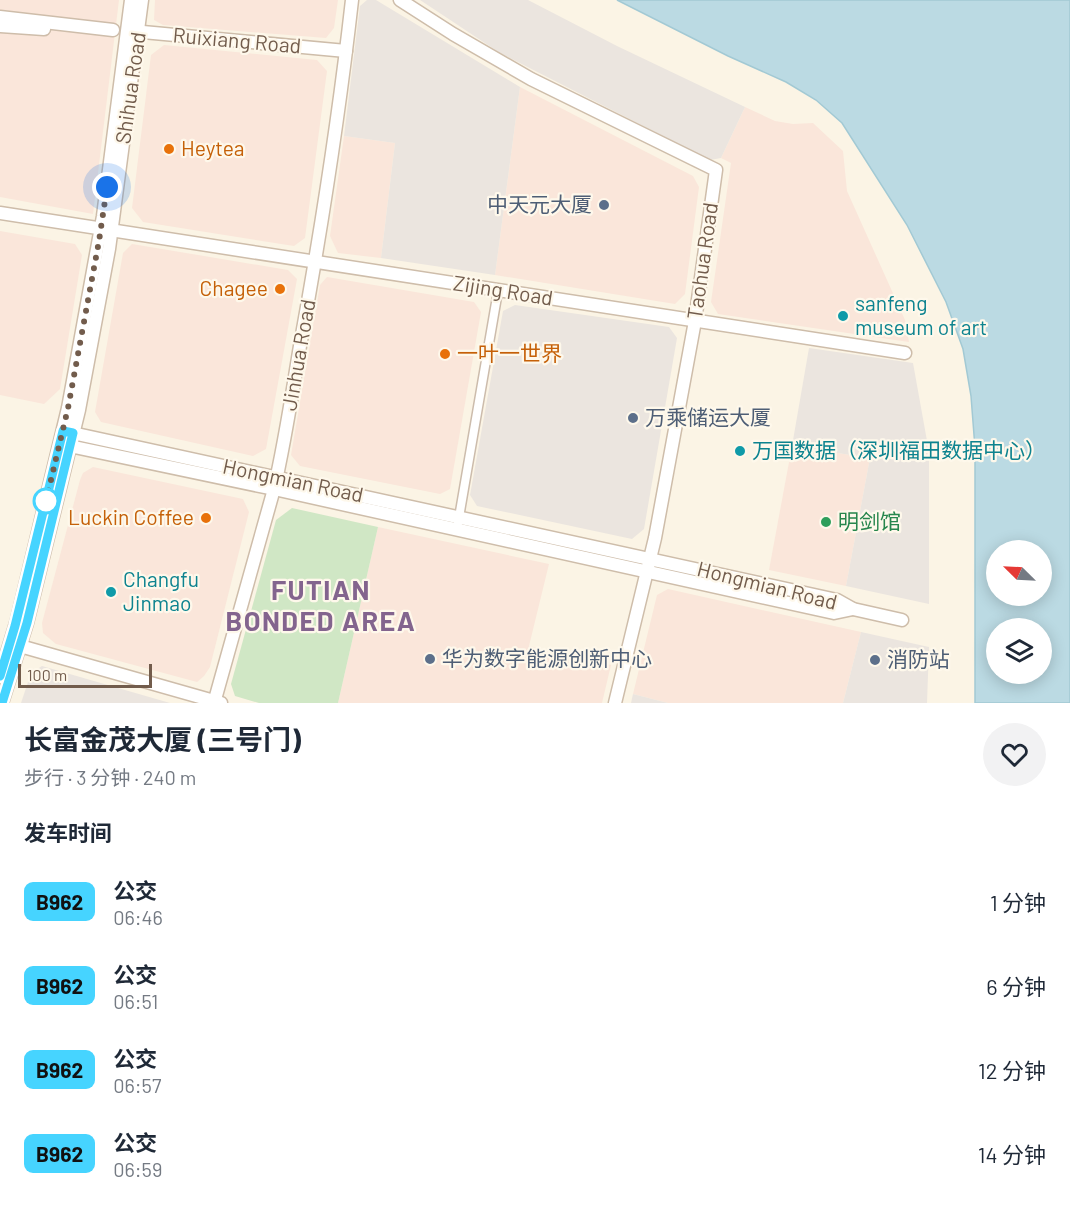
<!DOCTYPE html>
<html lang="zh">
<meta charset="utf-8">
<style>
body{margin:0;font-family:Barlow,"Noto Sans SC",sans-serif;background:#f2f2f3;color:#1f2937;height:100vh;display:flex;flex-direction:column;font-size:22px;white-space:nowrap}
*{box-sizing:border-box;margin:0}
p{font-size:20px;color:#747a83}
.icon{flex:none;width:33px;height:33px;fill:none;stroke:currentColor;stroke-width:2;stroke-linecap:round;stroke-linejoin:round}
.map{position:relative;height:703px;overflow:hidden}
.panel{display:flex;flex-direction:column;background:#fff;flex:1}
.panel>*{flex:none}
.badge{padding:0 12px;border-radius:9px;font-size:21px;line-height:39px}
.needle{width:39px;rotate:294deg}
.buttons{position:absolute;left:986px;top:540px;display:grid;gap:12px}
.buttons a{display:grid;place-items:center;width:66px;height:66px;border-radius:50%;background:#fff;box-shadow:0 3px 15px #0003;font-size:30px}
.scale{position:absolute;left:18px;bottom:15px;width:134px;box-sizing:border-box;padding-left:6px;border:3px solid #725c4c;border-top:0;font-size:16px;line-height:21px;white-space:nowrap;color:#725c4c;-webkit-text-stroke:4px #fef8eb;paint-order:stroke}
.you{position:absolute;width:30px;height:30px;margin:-15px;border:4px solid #fff;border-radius:50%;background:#1a73e8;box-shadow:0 0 0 9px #1a73e833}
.map>.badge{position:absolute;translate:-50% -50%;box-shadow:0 0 0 3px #fff}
h2{padding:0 24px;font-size:22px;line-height:54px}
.round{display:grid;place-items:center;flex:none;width:63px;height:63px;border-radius:32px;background:#f2f2f3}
.overview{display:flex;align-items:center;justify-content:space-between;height:102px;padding:0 24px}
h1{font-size:28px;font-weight:700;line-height:45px}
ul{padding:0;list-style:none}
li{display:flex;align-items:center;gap:18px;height:84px;padding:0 24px}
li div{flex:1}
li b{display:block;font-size:22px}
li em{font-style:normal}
li .badge{min-width:66px;font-weight:700;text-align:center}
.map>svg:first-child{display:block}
.commercial{fill:#fae6da}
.industrial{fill:#ebe5df}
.green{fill:#d0e7c5}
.water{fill:#bbdae3;stroke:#a2c9d4;stroke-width:1.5;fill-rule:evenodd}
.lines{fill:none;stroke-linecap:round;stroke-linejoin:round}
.street-casing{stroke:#ccbcac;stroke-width:11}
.secondary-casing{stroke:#cebdaa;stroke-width:15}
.street{stroke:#fff;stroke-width:8}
.secondary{stroke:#fff;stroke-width:12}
.line-casing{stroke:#fff;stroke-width:14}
.line{stroke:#46d4ff;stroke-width:9}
.walk{stroke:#725c4c;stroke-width:6;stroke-dasharray:0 10.8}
.food-dot{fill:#e8710a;stroke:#fef8eb;stroke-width:2}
.service-dot{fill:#5c6f8a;stroke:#fef8eb;stroke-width:2}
.culture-dot{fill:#0f9aa8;stroke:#fef8eb;stroke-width:2}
.stop-dot{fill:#fff;stroke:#46d4ff;stroke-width:3}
.leisure-dot{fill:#2e9e5b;stroke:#fef8eb;stroke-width:2}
.labels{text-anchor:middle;stroke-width:4.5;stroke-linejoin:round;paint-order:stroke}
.street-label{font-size:21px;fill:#725c4c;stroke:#fef8eb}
.food-label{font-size:21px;fill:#c56008;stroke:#fef8eb;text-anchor:start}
.service-label{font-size:21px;fill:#4e5e75;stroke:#fef8eb;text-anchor:start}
.culture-label{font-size:21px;fill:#0d838f;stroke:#fef8eb;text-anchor:start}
.leisure-label{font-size:21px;fill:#27864d;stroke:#fef8eb;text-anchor:start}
.district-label{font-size:27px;font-weight:bold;letter-spacing:1.5px;fill:#83648e;stroke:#fef8eb}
</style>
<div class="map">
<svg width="1070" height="703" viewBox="0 0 1070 703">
<rect width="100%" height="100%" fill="#fbf4e5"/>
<g class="commercial">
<path d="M0,0H119L93,214L0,197Z"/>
<path d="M155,0H338L334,28L326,38L163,25L154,20Z"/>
<path d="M164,45L317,60L327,71L305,238L294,246L143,222L132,208L151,55Z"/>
<path d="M520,87L693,176L699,187L685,294L675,304L495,275Z"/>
<path d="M745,107L775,121L793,124L813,123L843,151L847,191L905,320L909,342L718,314L711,302L731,163L721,158Z"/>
<path d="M344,136L395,143L381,258L338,253L330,236Z"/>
<path d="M0,231L75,244L82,255L60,389L44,404L0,395Z"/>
<path d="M132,244L288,270L297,279L266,449L253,456L101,422L95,412L123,253Z"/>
<path d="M327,277L474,302L481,312L450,489L440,494L300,466L291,455L320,285Z"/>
<path d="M792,446L870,458L846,586L769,570Z"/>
<path d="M93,467L243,499L249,512L210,667L204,676L197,682L56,644L43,633L42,623L80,480L83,473Z"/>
<path d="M378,527L549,564L529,646L611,665L602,703H338Z"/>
<path d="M668,589L861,632L843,703H668L633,694L657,595Z"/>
</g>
<g class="industrial">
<path d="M367,0H376L520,87L495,275L381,258L395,143L344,136L360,6Z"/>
<path d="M420,0H528L617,46L745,107L721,158L710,160L500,53Z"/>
<path d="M515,305L669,327L677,338L644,529L632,539L477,506L470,495L503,311Z"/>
<path d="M809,348L913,363L929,452V604L846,586L870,458L792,446Z"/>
<path d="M861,632L929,647L927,703H843Z"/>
<path d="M42,666L170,703H21L31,673Z"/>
<path d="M633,694L668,703H631Z"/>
</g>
<path class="green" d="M292,508L378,527L338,703H259L235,696L231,684L276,520Z"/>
<path class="water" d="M617,0H1070V703H975V448L971,396L963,349L946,302L907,225L842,123L816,100L786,82L728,56ZM996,550H1041V596H996ZM996,628H1041V674H996Z"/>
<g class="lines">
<defs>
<path id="street" d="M457,529L498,291"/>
<g id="secondary">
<path d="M400,0L453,34L531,79L716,170L695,321L655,538L615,703"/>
<path d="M0,17L113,30"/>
<path d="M0,26L44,29"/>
<path d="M132,31L346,51"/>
<path d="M0,213L905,353"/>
<path d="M63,431L837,600L853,609L902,620"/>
<path d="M60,444L274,489L834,613L853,609"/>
<path d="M13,644L221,703"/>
<path d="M0,676L17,620L68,408L103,216L131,0"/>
<path d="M2,703L27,623L79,410L109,249L142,0"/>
<path d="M214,703L274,489C285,442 292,394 300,346C321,231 339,116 352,0"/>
</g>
</defs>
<use href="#street" class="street-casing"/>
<use href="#secondary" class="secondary-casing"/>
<use href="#street" class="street"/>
<use href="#secondary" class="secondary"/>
</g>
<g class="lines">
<defs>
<path id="line" d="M0,676L15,626L63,431L73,433L27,623L2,703"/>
</defs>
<use href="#line" class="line-casing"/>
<use href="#line" class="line"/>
<path class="walk" d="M46,501L68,408L99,241L107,187"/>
</g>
<g class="food-dot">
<circle cx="169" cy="149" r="6"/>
<circle cx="280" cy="289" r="6"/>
<circle cx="445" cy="354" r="6"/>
<circle cx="206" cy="518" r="6"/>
</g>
<g class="service-dot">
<circle cx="604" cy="205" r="6"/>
<circle cx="633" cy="418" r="6"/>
<circle cx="430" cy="659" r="6"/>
<circle cx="875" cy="660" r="6"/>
</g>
<g class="culture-dot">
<circle cx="843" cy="316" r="6"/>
<circle cx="740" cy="451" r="6"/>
<circle cx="111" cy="592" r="6"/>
</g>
<circle class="stop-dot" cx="46" cy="501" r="12"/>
<circle class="leisure-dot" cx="826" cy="522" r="6"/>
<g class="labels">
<g class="street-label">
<text transform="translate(237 41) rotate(5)" y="7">Ruixiang Road</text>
<text transform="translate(131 88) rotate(-82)" y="7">Shihua Road</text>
<text transform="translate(703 261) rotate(-82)" y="7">Taohua Road</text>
<text transform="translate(503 291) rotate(9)" y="7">Zijing Road</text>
<text transform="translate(299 355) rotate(-80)" y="7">Jinhua Road</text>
<text transform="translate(293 481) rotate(12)" y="7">Hongmian Road</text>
<text transform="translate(767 586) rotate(14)" y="7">Hongmian Road</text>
</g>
<g class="food-label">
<text x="181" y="156">Heytea</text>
<text x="268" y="296" text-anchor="end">Chagee</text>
<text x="457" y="361">一叶一世界</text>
<text x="194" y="525" text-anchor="end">Luckin Coffee</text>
</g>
<g class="service-label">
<text x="592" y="212" text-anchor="end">中天元大厦</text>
<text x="645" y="425">万乘储运大厦</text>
<text x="442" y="666">华为数字能源创新中心</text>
<text x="887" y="667">消防站</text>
</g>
<g class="culture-label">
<text x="855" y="311">sanfeng<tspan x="855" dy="24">museum of art</tspan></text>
<text x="752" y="458">万国数据（深圳福田数据中心）</text>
<text x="123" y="587">Changfu<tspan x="123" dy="24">Jinmao</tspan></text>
</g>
<g class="leisure-label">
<text x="838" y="529">明剑馆</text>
</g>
<g class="district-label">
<text x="321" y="600">FUTIAN<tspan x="321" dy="31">BONDED AREA</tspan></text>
</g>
</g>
</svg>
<div class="buttons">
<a><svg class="needle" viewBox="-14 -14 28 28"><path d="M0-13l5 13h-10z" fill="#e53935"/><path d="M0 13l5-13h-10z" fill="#747a83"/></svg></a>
<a><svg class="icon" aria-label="layers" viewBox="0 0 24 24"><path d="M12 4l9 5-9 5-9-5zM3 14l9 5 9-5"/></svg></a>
</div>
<div class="scale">100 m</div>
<div class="you" style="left:107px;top:187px"></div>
</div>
<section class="panel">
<div class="overview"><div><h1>长富金茂大厦 (三号门)</h1><p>步行 · 3 分钟 · 240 m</p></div><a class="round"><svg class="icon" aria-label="heart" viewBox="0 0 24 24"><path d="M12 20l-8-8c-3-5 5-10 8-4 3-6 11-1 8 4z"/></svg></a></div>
<h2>发车时间</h2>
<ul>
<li><span class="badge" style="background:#46d4ff;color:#111">B962</span><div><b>公交</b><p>06:46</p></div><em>1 分钟</em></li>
<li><span class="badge" style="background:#46d4ff;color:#111">B962</span><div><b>公交</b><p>06:51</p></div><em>6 分钟</em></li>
<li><span class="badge" style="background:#46d4ff;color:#111">B962</span><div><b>公交</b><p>06:57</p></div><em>12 分钟</em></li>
<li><span class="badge" style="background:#46d4ff;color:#111">B962</span><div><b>公交</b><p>06:59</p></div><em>14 分钟</em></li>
</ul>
</section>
